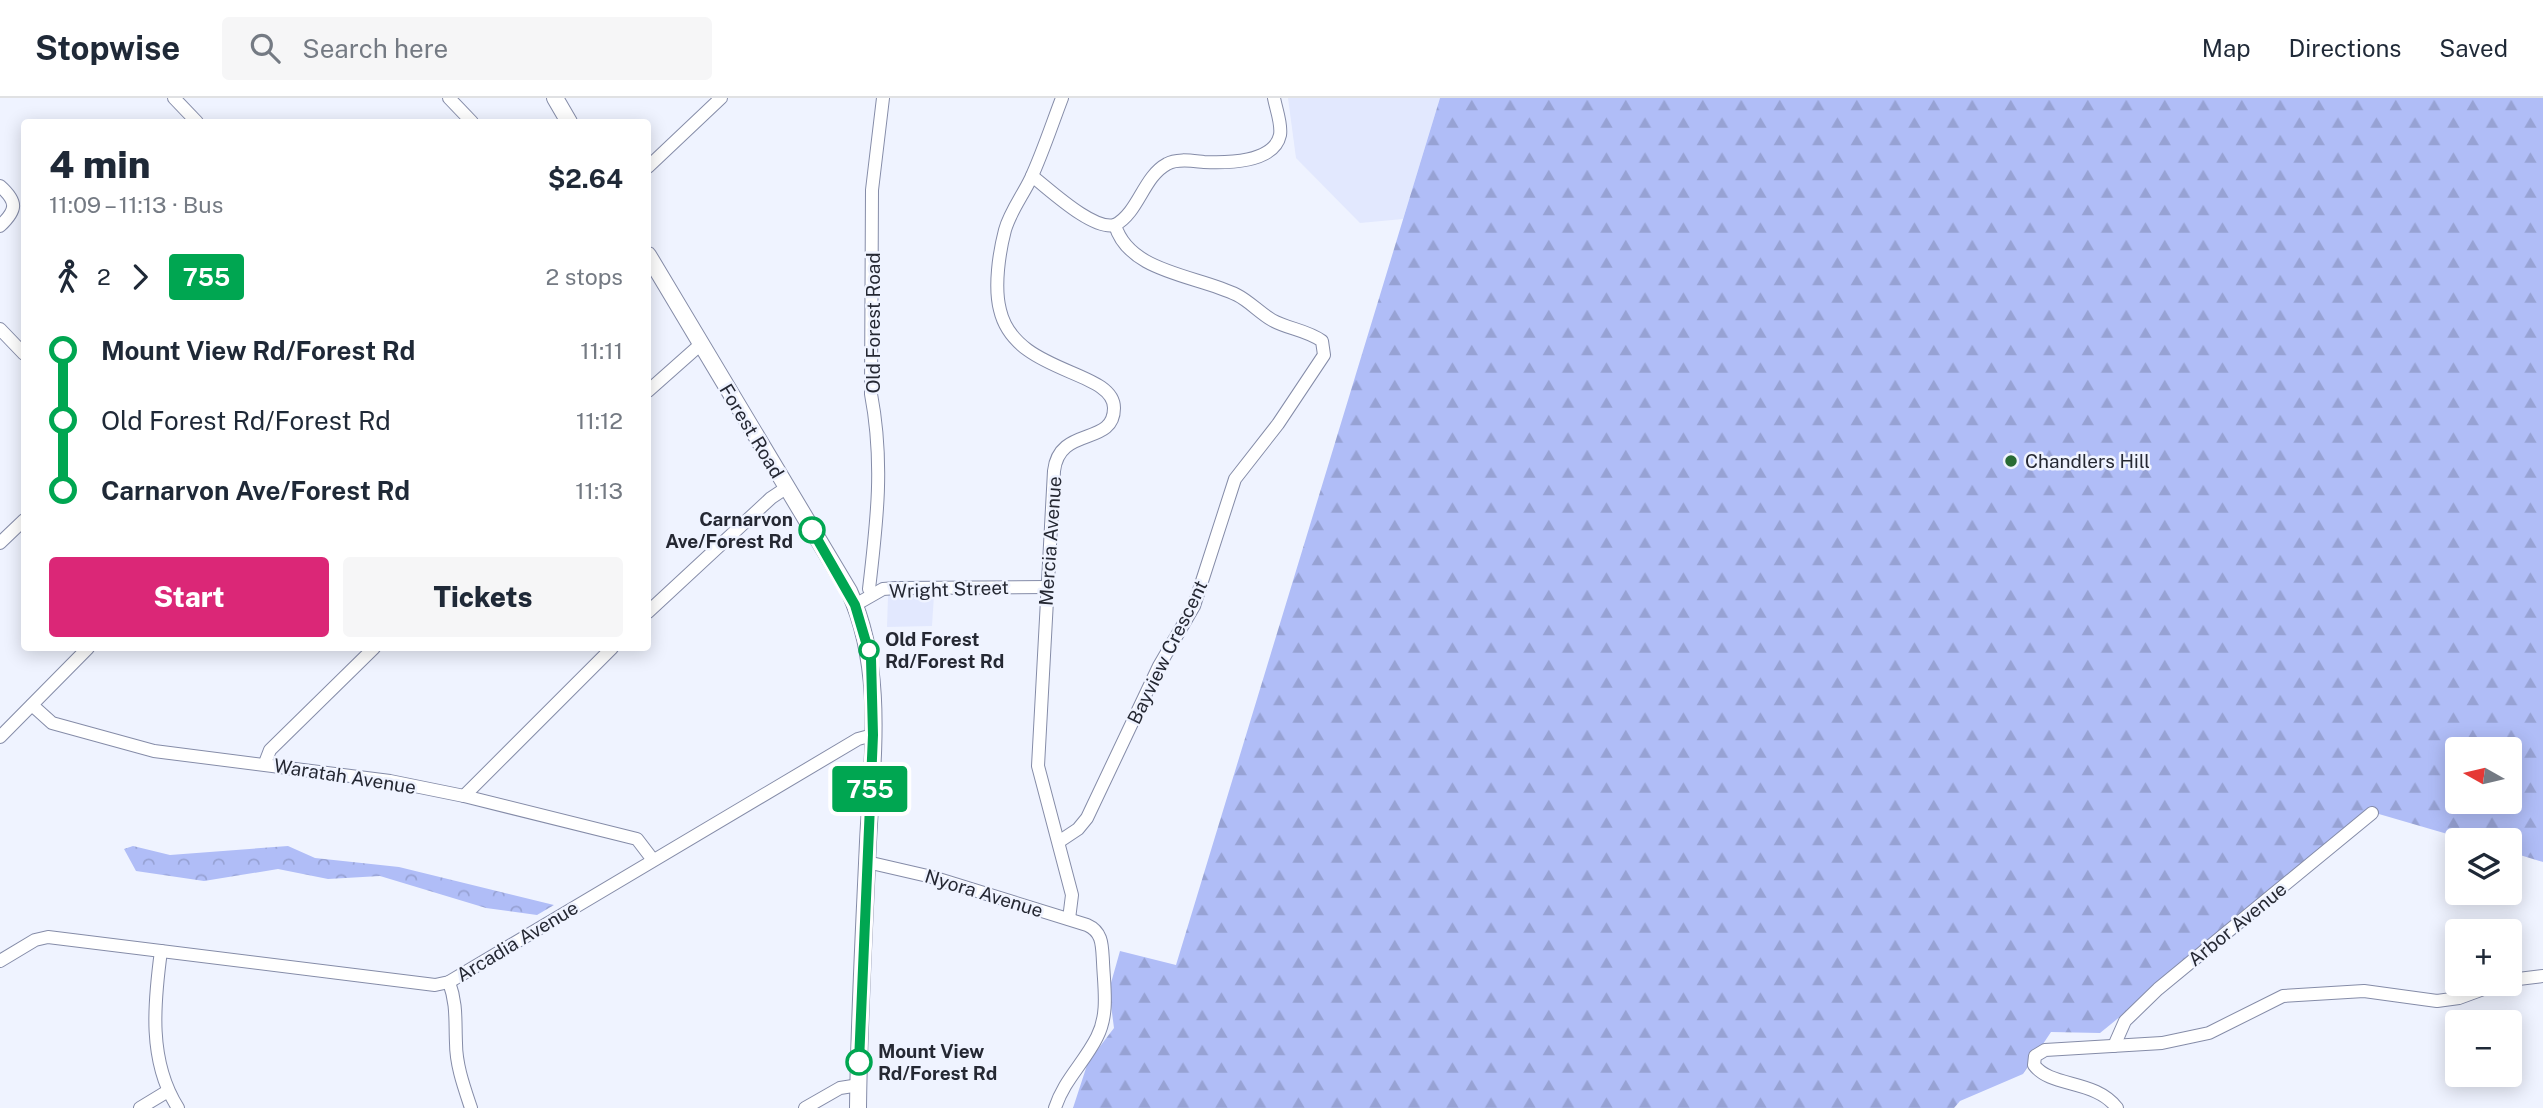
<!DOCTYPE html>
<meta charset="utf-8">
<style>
body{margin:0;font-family:"Public Sans",sans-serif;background:#f6f6f7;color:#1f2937;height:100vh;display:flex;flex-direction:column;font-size:26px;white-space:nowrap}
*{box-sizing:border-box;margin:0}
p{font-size:23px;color:#747a83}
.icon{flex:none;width:38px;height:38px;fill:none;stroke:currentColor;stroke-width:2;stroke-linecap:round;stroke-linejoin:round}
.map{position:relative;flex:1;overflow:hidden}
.sheet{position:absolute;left:21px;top:21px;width:630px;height:532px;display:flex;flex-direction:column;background:#fff;border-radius:7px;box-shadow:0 4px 18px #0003}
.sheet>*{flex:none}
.badge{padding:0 14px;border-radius:5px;font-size:24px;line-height:46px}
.needle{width:46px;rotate:278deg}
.tools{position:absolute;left:2445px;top:639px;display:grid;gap:14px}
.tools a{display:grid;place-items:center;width:77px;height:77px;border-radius:7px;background:#fff;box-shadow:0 4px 18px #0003;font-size:35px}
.map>.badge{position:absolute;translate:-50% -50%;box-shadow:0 0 0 4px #fff}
.legs{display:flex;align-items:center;gap:10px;height:77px;padding:0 28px;font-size:23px}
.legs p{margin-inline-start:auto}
.headline{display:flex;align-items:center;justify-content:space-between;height:119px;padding:0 28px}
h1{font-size:38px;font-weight:800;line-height:52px}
.action{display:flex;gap:14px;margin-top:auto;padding:14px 28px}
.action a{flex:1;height:80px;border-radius:7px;background:#db2777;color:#fff;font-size:28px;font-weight:800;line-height:80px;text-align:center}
.action a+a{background:#f6f6f7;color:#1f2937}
ul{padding:0 28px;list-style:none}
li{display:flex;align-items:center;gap:24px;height:70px;font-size:26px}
li i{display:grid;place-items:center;width:10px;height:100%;margin:0 9px;background:currentColor}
li i::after{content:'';width:18px;height:18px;margin:-9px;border:5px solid;border-radius:50%;background:#fff}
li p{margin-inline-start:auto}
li:first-child i{background:linear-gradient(#0000 50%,currentColor 0)}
li:last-child i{background:linear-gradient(currentColor 50%,#0000 0)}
header{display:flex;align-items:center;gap:42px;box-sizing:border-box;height:98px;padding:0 35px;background:#fff;border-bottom:2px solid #e0e1e3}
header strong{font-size:33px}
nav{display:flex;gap:38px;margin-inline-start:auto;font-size:24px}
.search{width:490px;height:63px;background:#f6f6f7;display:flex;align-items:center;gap:18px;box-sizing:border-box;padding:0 24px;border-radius:7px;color:#747a83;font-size:26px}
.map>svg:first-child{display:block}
.built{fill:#e2e8fe}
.forest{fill:url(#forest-firs);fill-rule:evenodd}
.park{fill:url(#park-crowns)}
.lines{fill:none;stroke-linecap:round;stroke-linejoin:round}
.minor-casing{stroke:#858ca8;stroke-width:14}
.major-casing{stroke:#858ca8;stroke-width:18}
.minor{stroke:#fff;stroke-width:12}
.major{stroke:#fff;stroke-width:16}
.line-1-casing{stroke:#fff;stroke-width:16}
.line-1{stroke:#00a651;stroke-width:10}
.poi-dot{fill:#296b35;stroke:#eff3ff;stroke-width:2.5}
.stop-1-dot{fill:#fff;stroke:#00a651;stroke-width:3.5}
.labels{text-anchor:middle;stroke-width:5;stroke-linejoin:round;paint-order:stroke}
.street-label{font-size:19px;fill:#252833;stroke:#eff3ff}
.poi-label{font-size:19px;fill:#252833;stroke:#eff3ff;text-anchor:start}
.stop-label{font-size:19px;font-weight:bold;fill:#252833;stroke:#eff3ff;text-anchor:start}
</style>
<header>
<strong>Stopwise</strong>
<div class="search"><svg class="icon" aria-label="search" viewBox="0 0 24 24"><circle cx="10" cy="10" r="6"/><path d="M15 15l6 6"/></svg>Search here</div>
<nav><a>Map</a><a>Directions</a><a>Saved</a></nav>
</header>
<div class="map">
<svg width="2543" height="1010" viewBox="0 0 2543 1010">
<defs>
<pattern id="forest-firs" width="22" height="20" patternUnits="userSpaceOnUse" patternTransform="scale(1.75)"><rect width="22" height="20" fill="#b0bdf7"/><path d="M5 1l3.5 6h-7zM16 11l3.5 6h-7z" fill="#97a2d4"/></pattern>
<pattern id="park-crowns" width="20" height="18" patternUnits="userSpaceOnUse" patternTransform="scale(1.75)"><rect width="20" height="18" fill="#b0bdf7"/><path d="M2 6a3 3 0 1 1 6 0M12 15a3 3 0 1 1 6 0" fill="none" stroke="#97a2d4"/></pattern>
</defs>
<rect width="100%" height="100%" fill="#eff3ff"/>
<g class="built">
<path d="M1288,0H1440L1403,121L1360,125L1296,60Z"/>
<path d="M888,497H934L932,528L887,529Z"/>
</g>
<path class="forest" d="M1440,0H2543V764L2510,754V742H2468L2372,714L2100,935L2051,934L2023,976L1960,1003L1954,1010H1073L1088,964L1114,930L1109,892L1120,853L1176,867ZM2457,651H2510V704H2457Z"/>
<path class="park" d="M133,748L170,757L288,748L315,760L399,769L554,807L537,817L486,810L380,778L328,781L278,771L204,783L136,773L124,751Z"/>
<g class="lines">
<defs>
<g id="minor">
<path d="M174,0L197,24"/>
<path d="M449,0L472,24"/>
<path d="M1062,0C1052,26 1043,54 1031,80C1023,97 1010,114 1005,132C999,155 994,189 1000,212C1015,277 1114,271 1114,310C1114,349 1059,327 1054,373L1038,668L1072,797L1069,821"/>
<path d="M648,69L721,0"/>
<path d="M1032,78C1049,91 1093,133 1115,127"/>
<path d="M0,88C18,104 17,112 0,128"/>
<path d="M0,231L24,256"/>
<path d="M648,293L701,246"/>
<path d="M0,445L24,422"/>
<path d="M869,491C877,423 884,364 871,296L872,92L883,0"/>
<path d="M855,507L883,491L896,490L1047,489"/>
<path d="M648,514L771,400L786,390"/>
<path d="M32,607L52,625L154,653L390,683L464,698L637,741L653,762"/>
<path d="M0,639L88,550"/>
<path d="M265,665L270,652L374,550"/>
<path d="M464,698L612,550"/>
<path d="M1060,743L1078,731L1087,720L1159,568L1194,508L1235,381L1278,326L1324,257L1322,243C1307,232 1288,231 1272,222C1260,215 1249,203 1237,197C1197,177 1129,175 1115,127C1139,114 1143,79 1167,66C1177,60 1193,63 1204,64C1226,65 1274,65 1280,37C1282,26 1276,11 1274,0"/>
<path d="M867,764L932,779L1087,827C1103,834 1102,848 1103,864C1104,889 1109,916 1097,939C1084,965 1064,982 1055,1010"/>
<path d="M161,853C154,905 148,963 178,1010"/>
<path d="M0,863L35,842L48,839L435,887L449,884L858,641L873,637"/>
<path d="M2510,882L2543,878"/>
<path d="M449,884C457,906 455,922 456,945C456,967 464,989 471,1010"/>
<path d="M2114,948L2125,923L2158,891L2372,715"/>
<path d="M140,1010L168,993"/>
<path d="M805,1010L840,990L859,987"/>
<path d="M2117,1010C2095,981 2051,990 2034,967L2035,958L2045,952L2162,945L2209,935L2283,898L2364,893L2437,903L2459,900L2497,886"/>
</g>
<g id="major">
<path d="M555,0L569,24"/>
<path d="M648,157L849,493C885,572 872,660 868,744C864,833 859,921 858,1010"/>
</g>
</defs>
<use href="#minor" class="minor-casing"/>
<use href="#major" class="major-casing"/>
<use href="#minor" class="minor"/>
<use href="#major" class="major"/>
</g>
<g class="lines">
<defs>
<path id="line-1" d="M812,432L855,507L871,561L873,637L859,964"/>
</defs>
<use href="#line-1" class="line-1-casing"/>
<use href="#line-1" class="line-1"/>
</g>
<circle class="poi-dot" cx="2011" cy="363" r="7"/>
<g class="stop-1-dot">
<circle cx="812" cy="432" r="12"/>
<circle cx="869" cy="552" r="9"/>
<circle cx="859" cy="964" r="12"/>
</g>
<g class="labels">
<g class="street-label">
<text transform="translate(873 225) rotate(-90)" y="7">Old Forest Road</text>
<text transform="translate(752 333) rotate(59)" y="7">Forest Road</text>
<text transform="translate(1050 443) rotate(-86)" y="7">Mercia Avenue</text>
<text transform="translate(949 491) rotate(-2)" y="7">Wright Street</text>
<text transform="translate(1167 554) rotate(-64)" y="7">Bayview Crescent</text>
<text transform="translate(345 678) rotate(9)" y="7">Waratah Avenue</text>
<text transform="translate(984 795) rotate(17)" y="7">Nyora Avenue</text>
<text transform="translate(2237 826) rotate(-39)" y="7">Arbor Avenue</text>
<text transform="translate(517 843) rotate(-31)" y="7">Arcadia Avenue</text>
</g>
<g class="poi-label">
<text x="2025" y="370">Chandlers Hill</text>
</g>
<g class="stop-label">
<text x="793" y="428" text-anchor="end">Carnarvon<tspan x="793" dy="22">Ave/Forest Rd</tspan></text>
<text x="885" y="548">Old Forest<tspan x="885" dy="22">Rd/Forest Rd</tspan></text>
<text x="878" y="960">Mount View<tspan x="878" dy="22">Rd/Forest Rd</tspan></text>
</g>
</g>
</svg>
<div class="tools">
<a><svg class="needle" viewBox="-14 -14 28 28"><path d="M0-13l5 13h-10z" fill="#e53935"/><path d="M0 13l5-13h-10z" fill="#747a83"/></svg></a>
<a><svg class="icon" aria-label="layers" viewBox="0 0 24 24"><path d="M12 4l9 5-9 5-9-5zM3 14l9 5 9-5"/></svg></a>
<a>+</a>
<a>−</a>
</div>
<b class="badge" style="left:870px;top:691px;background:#00a651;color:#fff">755</b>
<section class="sheet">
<div class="headline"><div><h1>4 min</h1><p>11:09 – 11:13 · Bus</p></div><b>$2.64</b></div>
<div class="legs"><svg class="icon" aria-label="walk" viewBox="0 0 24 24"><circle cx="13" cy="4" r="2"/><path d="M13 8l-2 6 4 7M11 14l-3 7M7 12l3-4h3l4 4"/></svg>2<svg class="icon" aria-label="forward" viewBox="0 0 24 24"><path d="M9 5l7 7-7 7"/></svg><b class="badge" style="background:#00a651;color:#fff">755</b><p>2 stops</p></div>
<ul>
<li><i style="color:#00a651"></i><b>Mount View Rd/Forest Rd</b><p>11:11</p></li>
<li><i style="color:#00a651"></i><span>Old Forest Rd/Forest Rd</span><p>11:12</p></li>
<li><i style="color:#00a651"></i><b>Carnarvon Ave/Forest Rd</b><p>11:13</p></li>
</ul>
<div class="action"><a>Start</a><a>Tickets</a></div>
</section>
</div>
